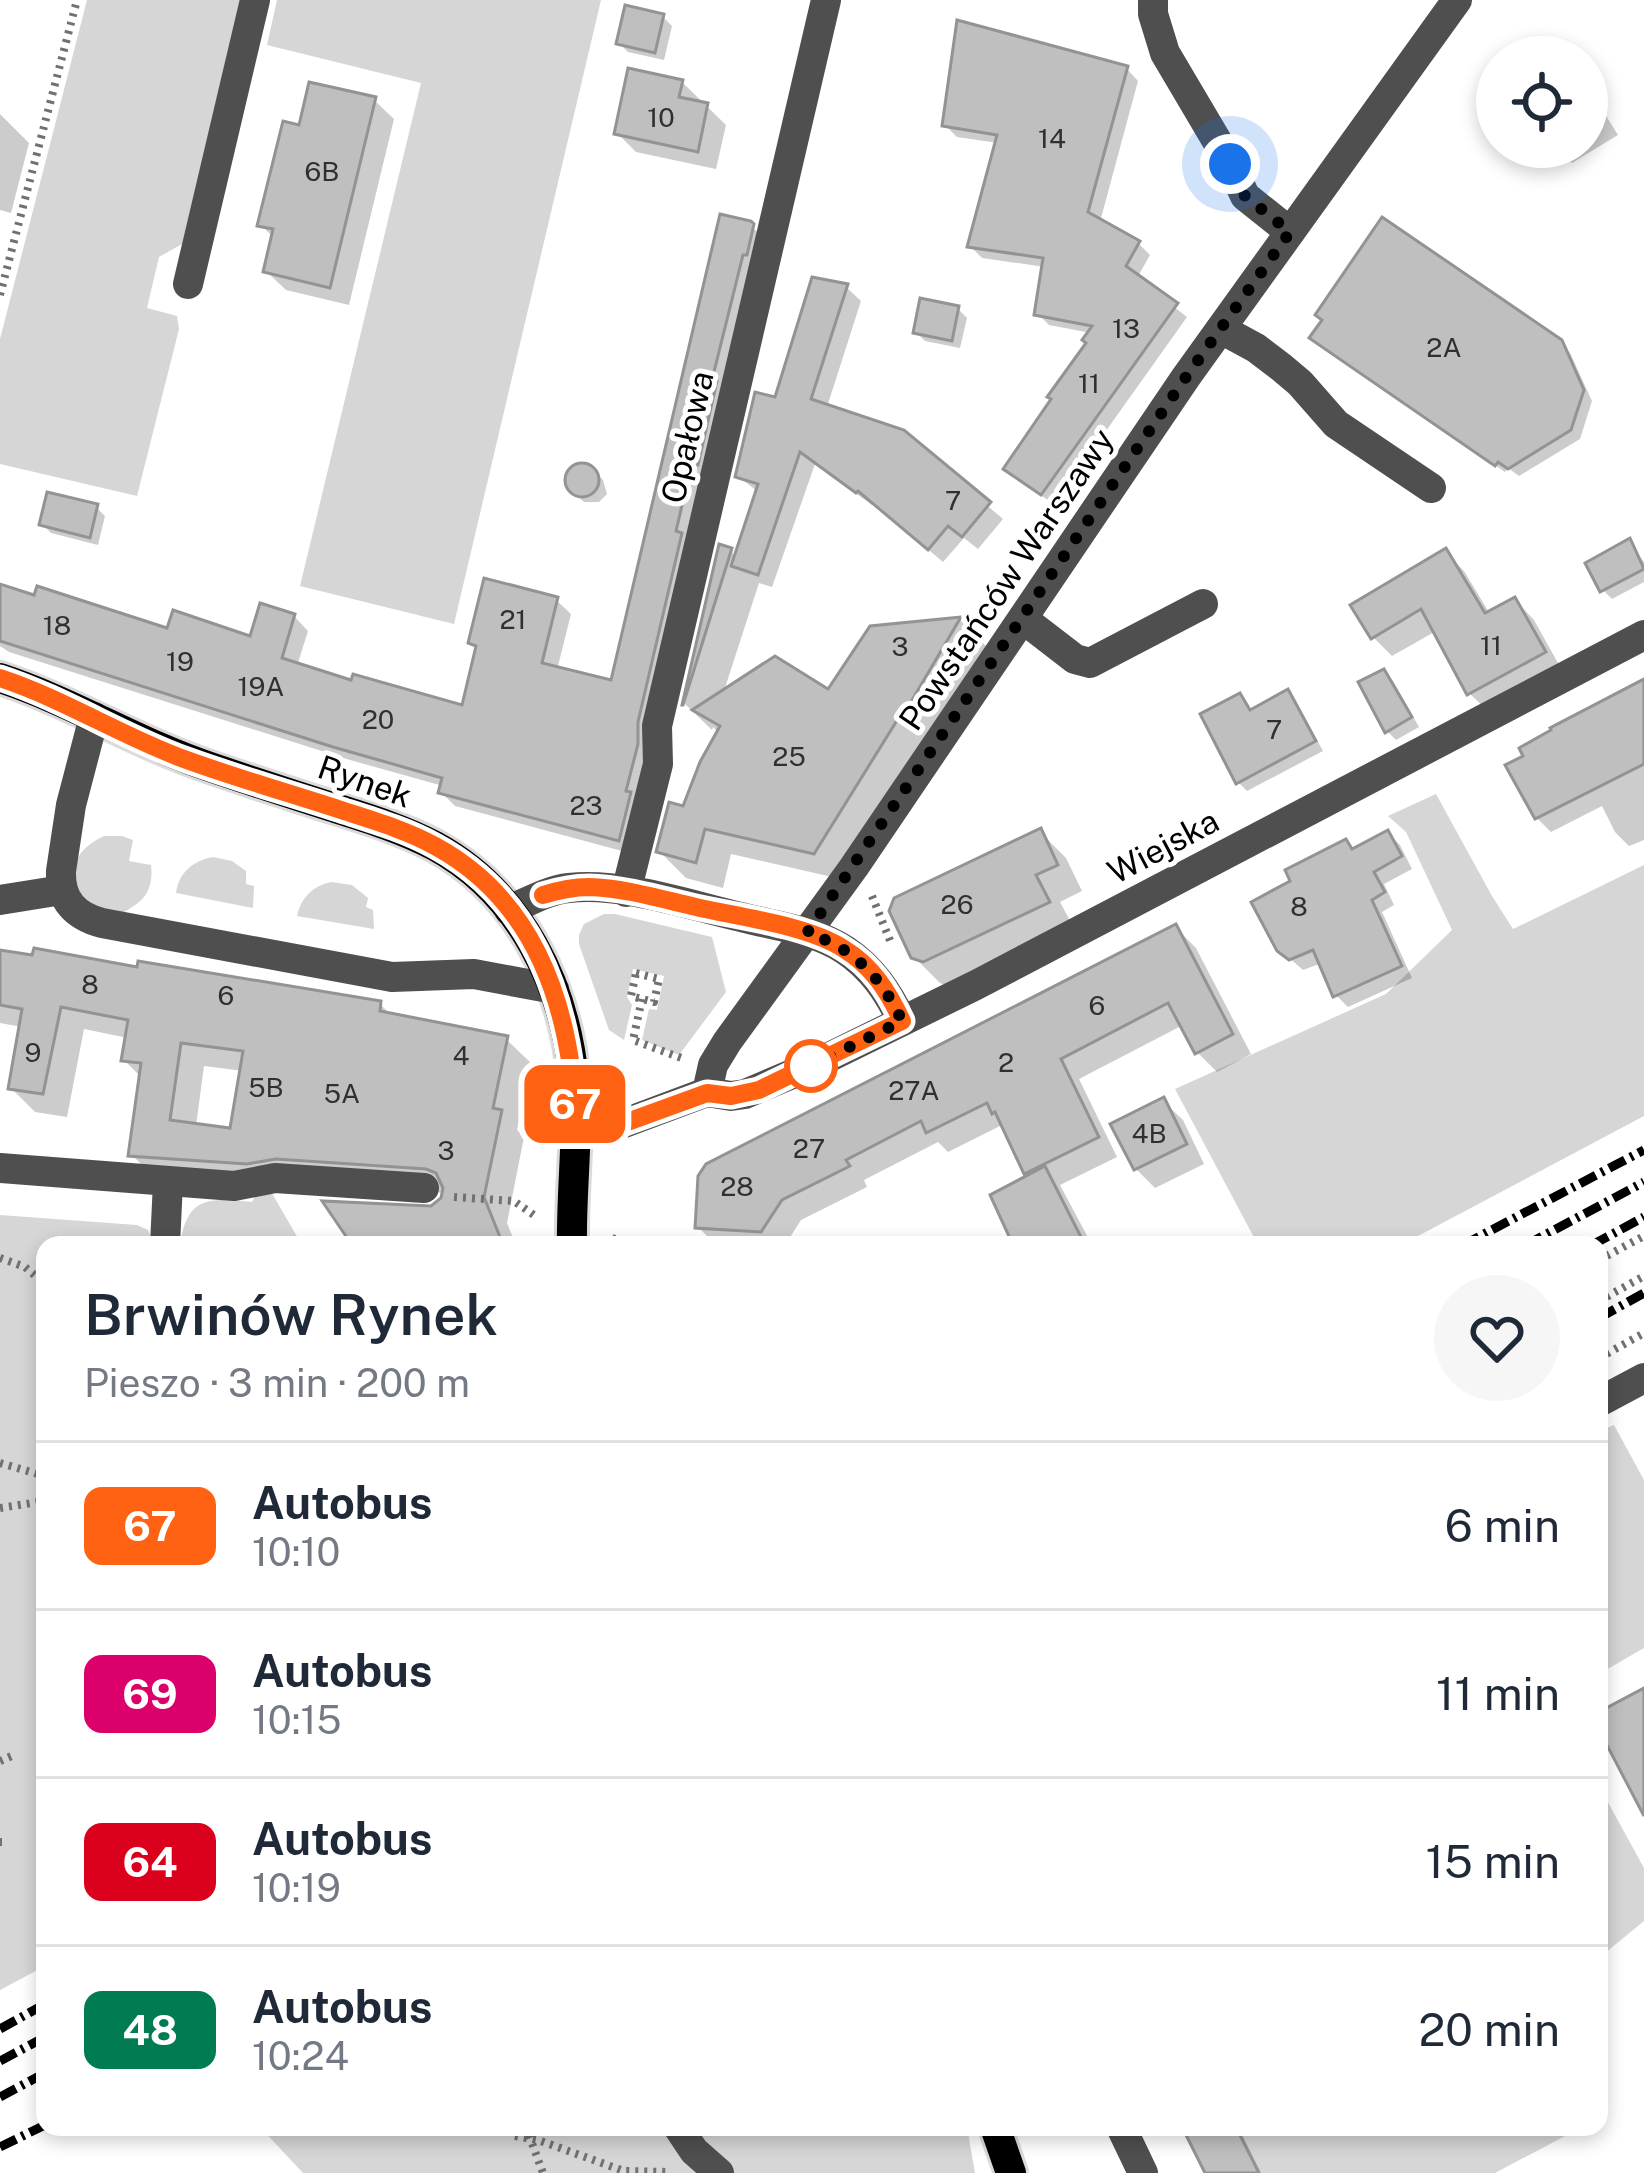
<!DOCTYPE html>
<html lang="pl">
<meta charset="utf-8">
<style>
body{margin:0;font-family:"Public Sans",sans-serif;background:#f6f6f7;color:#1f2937;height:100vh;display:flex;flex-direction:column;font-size:45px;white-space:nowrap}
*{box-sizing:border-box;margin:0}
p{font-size:39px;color:#747a83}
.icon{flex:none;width:66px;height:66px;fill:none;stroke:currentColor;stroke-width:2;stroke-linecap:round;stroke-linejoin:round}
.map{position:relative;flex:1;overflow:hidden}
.sheet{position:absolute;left:36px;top:1236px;width:1572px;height:900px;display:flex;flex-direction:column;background:#fff;border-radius:24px;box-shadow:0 6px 18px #0003}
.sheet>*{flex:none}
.badge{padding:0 24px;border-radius:18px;font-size:42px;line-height:78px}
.controls{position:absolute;left:1476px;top:36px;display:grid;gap:24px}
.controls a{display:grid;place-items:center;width:132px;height:132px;border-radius:50%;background:#fff;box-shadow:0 6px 18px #0003;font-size:60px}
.you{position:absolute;width:60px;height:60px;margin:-30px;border:9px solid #fff;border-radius:50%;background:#1a73e8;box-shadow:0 0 0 18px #1a73e833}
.map>.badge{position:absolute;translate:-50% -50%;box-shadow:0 0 0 6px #fff}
.round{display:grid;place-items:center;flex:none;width:126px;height:126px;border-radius:63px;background:#f6f6f7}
.headline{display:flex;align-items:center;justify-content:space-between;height:204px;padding:0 48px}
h1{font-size:57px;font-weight:600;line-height:90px}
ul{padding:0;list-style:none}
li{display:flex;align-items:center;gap:36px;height:168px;padding:0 48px;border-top:3px solid #e0e1e3}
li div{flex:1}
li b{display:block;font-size:45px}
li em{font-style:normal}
li .badge{min-width:132px;font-weight:700;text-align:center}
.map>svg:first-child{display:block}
.green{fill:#d6d6d6}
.shadow{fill:#0003;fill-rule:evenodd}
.building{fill:#bfbfbf;stroke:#939393;stroke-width:3;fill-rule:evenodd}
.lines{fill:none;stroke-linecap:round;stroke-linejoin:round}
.major-casing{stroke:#dbdbdb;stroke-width:36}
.path{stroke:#717171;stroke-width:8;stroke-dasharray:3 6;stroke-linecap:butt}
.minor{stroke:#4f4f4f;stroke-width:30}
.major{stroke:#000;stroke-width:30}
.rail{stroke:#000;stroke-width:9;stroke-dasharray:18 6 3 6;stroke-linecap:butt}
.line-casing{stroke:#fff;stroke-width:27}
.line{stroke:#ff6213;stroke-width:18}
.walk{stroke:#000;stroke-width:12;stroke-dasharray:0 21.6}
.stop-dot{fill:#fff;stroke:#ff6213;stroke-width:6}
.labels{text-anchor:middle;stroke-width:10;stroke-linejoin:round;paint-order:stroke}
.number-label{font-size:27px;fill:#303030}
.street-label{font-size:33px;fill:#000;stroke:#fff}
</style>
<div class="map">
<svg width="1644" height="2173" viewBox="0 0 1644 2173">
<rect width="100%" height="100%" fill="#fff"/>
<g class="green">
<path d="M87,0H241L182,244L159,257L147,308L177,316L179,329L137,496L0,464V339Z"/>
<path d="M277,0H601L454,624L300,586L421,83L267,45Z"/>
<path d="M1436,794L1492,896L1513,929L1644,865V1116L1401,1245H1258L1175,1089L1386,994L1452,930L1406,832L1388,816Z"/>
<path d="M104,836H122L133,840L129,861L151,865C154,891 143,903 120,914L87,905C68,874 70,852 104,836Z"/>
<path d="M213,857L232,861L246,871V884L254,886L253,908L176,893C179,872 193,861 213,857Z"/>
<path d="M331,882L352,885L368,898L366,907L373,910L374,929L297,916C301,897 313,886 331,882Z"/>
<path d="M604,914H615L712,937L726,992L679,1055L642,1040L649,1009L657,1010L664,976L633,969L627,997L632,1005L624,1040L609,1030L579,944V935L584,924Z"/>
<path d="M270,1190L302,1245H180C187,1195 210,1198 252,1202L255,1196Z"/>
<path d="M0,1215L137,1225L148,1230L154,1245H45V1966L0,1990Z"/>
<path d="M1614,1425L1644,1480V1648L1599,1674V1431Z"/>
<path d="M1599,1786L1644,1868V1921L1599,1958Z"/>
<path d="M260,2127H967L975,2173H303Z"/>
<path d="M1236,2127H1582L1495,2173H1259Z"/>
</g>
<g class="shadow">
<path d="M663,17L672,26L664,60L628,52L619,43Z"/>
<path d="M1553,42L1568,57H1528Z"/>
<path d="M1127,69L1138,81L1100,222L1139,244L1150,255L1137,278L1187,317L1054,504L1019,481L1007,469L1089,343L1091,333L1049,325L1038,314L1045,267L982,258L970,246L998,143L957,137L945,125Z"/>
<path d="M682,82L726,125L716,169L636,152L617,133Z"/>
<path d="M1587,85L1618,135L1572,163L1556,147H1587Z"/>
<path d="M374,100L394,119L349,305L286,290L266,271L274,238L261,225L301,129Z"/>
<path d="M0,114L29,143L11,213L0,210Z"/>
<path d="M749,224L767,241L633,854L455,806L441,792L443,786L350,760L9,652L0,646V587L169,631L252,640L294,616L308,631L297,666L353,684L464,709L478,650L471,643L556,600L571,614L557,670L613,683Z"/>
<path d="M846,287L861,301L827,407L902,433L1003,519L978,549L964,538L943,562L873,503L872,505L815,464L772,587L759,583L723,694L829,693L872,629L960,620L986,646L841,879L731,854L723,888L686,878L659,851L685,810L719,733L713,727L712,730L685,704L721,548L731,551L737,558L758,492L738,476L777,401Z"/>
<path d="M958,309L967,318L960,348L925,341L916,332Z"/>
<path d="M1325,321L1560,343L1570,353L1592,401L1580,439L1519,476L1508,468L1505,472L1322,347L1313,338Z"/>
<path d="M580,466L593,470L603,480L607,494L599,502H584L574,493L569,477Z"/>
<path d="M96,507L105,516L98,545L51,533L42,524Z"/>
<path d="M1629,542L1644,562V582L1612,599L1603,590Z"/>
<path d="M1445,552L1464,571L1490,614L1515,600L1534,620L1563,672L1489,712L1469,693L1436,631L1392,656L1373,637Z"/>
<path d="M1384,672L1393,681L1419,727L1396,740L1387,731Z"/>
<path d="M1287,693L1296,702L1323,751L1247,791L1238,782L1240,697L1252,712Z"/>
<path d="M1644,693V840L1629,846L1615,832L1602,806L1551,832L1537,818Z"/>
<path d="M1040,832L1066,858L1082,891L1060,902L1074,928L950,987L940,983L913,956Z"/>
<path d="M1388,833L1400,845L1412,869L1384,884L1394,905L1382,912L1412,978L1348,1007L1336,995L1322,963L1303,970L1279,949L1294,882L1346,843L1354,851Z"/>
<path d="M1176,928L1196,948L1251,1054L1217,1072L1197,1052L1183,1025L1079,1079L1117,1157L1060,1185L1092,1245H1017L1031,1176L1004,1124L948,1152L938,1142L864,1180L867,1187L801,1220L785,1245H716L698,1227Z"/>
<path d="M0,953L380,1004L392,1016L506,1039L531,1063L517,1130L524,1137L507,1223L516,1245H384L432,1209L445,1193L302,1181L156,1179L132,1155L142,1078L124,1060L128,1038L84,1029L67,1117L35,1112L11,1088L22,1027L0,1023ZM204,1066L243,1071L233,1131L196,1126Z"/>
<path d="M1163,1101L1183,1120L1204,1164L1155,1188L1136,1169Z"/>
<path d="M1185,2127H1238L1261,2173H1208Z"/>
</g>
<g class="building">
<path d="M625,5L664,14L655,53L616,44Z"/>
<path d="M957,20L1128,66L1088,212L1140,241L1126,266L1178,303L1041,495L1003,469L1051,399L1047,397L1086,343L1082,340L1092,326L1034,315L1043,258L967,247L997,135L942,126Z"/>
<path d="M628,68L683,80L679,97L708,103L698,152L614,134Z"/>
<path d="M309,82L376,97L330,288L263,272L273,229L257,226L283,121L299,125Z"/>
<path d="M720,214L751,221L754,224L747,255H743L712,380L717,381L698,465L692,463L676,531L682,533L638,722V744L626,791L631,792L619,841L438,793L442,778L333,747L0,641V584L34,595L37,586L167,628L173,610L250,636L260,603L295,614L282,658L351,680L353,674L462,705L476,646L468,643L484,578L558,597L542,663L611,680Z"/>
<path d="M1382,217L1562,340L1584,390L1571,430L1508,469L1498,462L1495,466L1309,338L1322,320L1315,315Z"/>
<path d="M812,277L848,284L811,399L904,430L991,502L962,537L948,526L928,550L858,491L856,493L800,452L758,575L731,566L758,484L735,477L755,392L775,397Z"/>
<path d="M920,298L959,306L952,341L913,333Z"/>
<circle cx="582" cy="480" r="17"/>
<path d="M47,492L98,504L90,538L39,525Z"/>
<path d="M1630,538L1644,569L1600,592L1585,563Z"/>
<path d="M719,544L732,548L683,705H682Z"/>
<path d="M1446,548L1485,613L1515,597L1546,652L1467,695L1421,609L1371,639L1350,605Z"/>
<path d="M961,617L908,707L906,706L814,854L705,829L696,863L656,852L669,802L683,806L700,762L720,726L692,710L775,656L828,689L870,626Z"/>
<path d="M1384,669L1412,717L1385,733L1358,682Z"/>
<path d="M1644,679V764L1535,819L1505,765L1523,756L1519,748L1551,730L1550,728Z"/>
<path d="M1288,689L1316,741L1236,784L1200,714L1240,693L1250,710Z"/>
<path d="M1041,828L1058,865L1036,875L1050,902L923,962L911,958L889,911L894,898Z"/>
<path d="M1388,830L1402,856L1374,872L1385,892L1372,900L1402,966L1333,997L1313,950L1289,960L1277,951L1251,902L1290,881L1285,870L1346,839L1352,849Z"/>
<path d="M1176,924L1233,1034L1195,1054L1168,1003L1061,1059L1099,1137L1024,1174L995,1112L992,1114L987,1103L926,1133L921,1121L846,1160L850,1166L782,1200L761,1232L695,1228L698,1176L706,1164Z"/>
<path d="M34,948L137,967L138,961L381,1001L380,1011L508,1036L493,1108L502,1110L484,1197L500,1237L475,1245H352L322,1201L431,1206L441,1198L443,1188L436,1173L426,1169L276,1159L247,1164L128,1156L141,1063L121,1061L128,1020L61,1007L43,1094L8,1089L22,1009L0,1005V950L32,955ZM181,1043L243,1051L230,1128L170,1120Z"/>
<path d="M1164,1097L1187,1144L1134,1170L1110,1124Z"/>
<path d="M1045,1166L1085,1245H1013L990,1195Z"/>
<path d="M1644,1688V1816L1599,1730V1712Z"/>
<path d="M1182,2127H1236L1259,2173H1205Z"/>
</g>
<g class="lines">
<defs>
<g id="major">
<path d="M0,678C73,702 138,743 210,767C251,781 291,794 332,807C367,818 403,829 435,846C521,893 565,986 574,1080C579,1135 571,1190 572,1245"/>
<path d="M995,2127L1011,2173"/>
</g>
</defs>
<use href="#major" class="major-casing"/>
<g class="path">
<path d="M0,295L77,0"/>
<path d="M872,896L891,943"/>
<path d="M636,973L659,979L654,1002L631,996Z"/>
<path d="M642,999L633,1040L684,1059"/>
<path d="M454,1197L514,1201L538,1218"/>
<path d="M612,1238L632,1245"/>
<path d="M0,1258L25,1267L45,1284"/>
<path d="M1599,1260L1644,1236"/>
<path d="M1599,1301L1644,1276"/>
<path d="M1599,1358L1644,1333"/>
<path d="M0,1463L45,1476"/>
<path d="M0,1508L45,1501"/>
<path d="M0,1761L14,1755"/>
<path d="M0,1842H2"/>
<path d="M526,2127L543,2173"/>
<path d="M515,2136L538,2140L624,2171L669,2172"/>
</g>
<g class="minor">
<path d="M1153,0V14L1165,53L1230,163L1245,196L1290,232"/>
<path d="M188,284L255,0"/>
<path d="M1221,329L1256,348L1281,367L1300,383L1336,424L1431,488"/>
<path d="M1023,619L1075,659L1090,663L1203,604"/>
<path d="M94,717L71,805L61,871C60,900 75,916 102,923L392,977L474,974L554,989"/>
<path d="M626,892L658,764L657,726L826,0"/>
<path d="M0,900L62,890"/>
<path d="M509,910C528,902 548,890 569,888C622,882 689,905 741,917C775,926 815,930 845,950C872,968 888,992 902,1021"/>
<path d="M707,1092L713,1065L727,1042L854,867L1186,377L1457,0"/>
<path d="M707,1092L731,1096L745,1094L811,1066L976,985L1644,635"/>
<path d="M576,1125H619L707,1092"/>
<path d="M0,1168L234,1186L275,1178L424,1188"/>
<path d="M165,1245L168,1182"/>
<path d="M1599,1402L1644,1378"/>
<path d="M678,2127L694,2151L719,2173"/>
<path d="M1121,2127L1143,2173"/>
</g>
<use href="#major" class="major"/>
<g class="rail">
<path d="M1463,1245L1644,1150"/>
<path d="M1526,1245L1644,1182"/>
<path d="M1592,1245L1644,1217"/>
<path d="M1599,1318L1644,1293"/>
<path d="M0,2029L45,2004"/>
<path d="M0,2061L45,2037"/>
<path d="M0,2097L45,2073"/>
<path d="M0,2147L45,2125"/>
</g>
</g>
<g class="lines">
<defs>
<path id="line" d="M0,678C64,699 121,736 184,759C236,778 289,793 341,810C372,820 406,830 435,846C540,903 572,1014 576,1126L619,1125L707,1093L731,1096L759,1090L902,1021C888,991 872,966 844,949C809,926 741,917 700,908C664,900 626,888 589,887C573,887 559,890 543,895"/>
</defs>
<use href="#line" class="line-casing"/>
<use href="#line" class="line"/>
<path class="walk" d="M811,1066L902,1021C881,977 854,948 807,933L1186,377L1290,232L1245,196L1230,164"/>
</g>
<circle class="stop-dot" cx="811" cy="1066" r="24"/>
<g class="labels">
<g class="number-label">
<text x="661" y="127">10</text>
<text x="1052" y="148">14</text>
<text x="322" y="181">6B</text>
<text x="1126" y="338">13</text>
<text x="1444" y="357">2A</text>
<text x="1089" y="393">11</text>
<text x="953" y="510">7</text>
<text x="513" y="629">21</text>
<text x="57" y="635">18</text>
<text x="1491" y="655">11</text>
<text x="900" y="656">3</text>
<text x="180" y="671">19</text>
<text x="261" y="696">19A</text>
<text x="378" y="729">20</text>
<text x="1274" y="739">7</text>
<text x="789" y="766">25</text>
<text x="586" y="815">23</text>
<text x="957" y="914">26</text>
<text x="1299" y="916">8</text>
<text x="90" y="994">8</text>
<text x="226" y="1005">6</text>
<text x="1097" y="1015">6</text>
<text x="33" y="1062">9</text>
<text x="461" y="1065">4</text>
<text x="1006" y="1072">2</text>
<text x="266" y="1097">5B</text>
<text x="914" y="1100">27A</text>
<text x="342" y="1103">5A</text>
<text x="1149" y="1143">4B</text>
<text x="809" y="1158">27</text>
<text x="446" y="1160">3</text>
<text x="737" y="1196">28</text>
</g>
<g class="street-label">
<text transform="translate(687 437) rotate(-77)" y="12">Opałowa</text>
<text transform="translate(1006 579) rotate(-56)" y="12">Powstańców Warszawy</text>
<text transform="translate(365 781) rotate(19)" y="12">Rynek</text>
<text transform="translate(1163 846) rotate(-28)" y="12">Wiejska</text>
</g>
</g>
</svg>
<div class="controls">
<a><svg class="icon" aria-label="locate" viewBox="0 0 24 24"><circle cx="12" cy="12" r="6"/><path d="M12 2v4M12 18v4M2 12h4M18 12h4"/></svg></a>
</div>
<div class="you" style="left:1230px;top:164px"></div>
<b class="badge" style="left:575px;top:1104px;background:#ff6213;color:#fff">67</b>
<section class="sheet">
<div class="headline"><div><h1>Brwinów Rynek</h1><p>Pieszo · 3 min · 200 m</p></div><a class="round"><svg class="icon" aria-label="heart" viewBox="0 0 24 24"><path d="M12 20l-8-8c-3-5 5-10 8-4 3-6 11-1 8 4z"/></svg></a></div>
<ul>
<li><span class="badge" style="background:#ff6213;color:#fff">67</span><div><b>Autobus</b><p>10:10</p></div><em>6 min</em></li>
<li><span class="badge" style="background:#dc006a;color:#fff">69</span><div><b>Autobus</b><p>10:15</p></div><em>11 min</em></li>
<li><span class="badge" style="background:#db011c;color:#fff">64</span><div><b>Autobus</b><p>10:19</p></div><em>15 min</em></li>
<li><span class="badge" style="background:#017b52;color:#fff">48</span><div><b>Autobus</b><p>10:24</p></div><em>20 min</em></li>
</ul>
</section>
</div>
